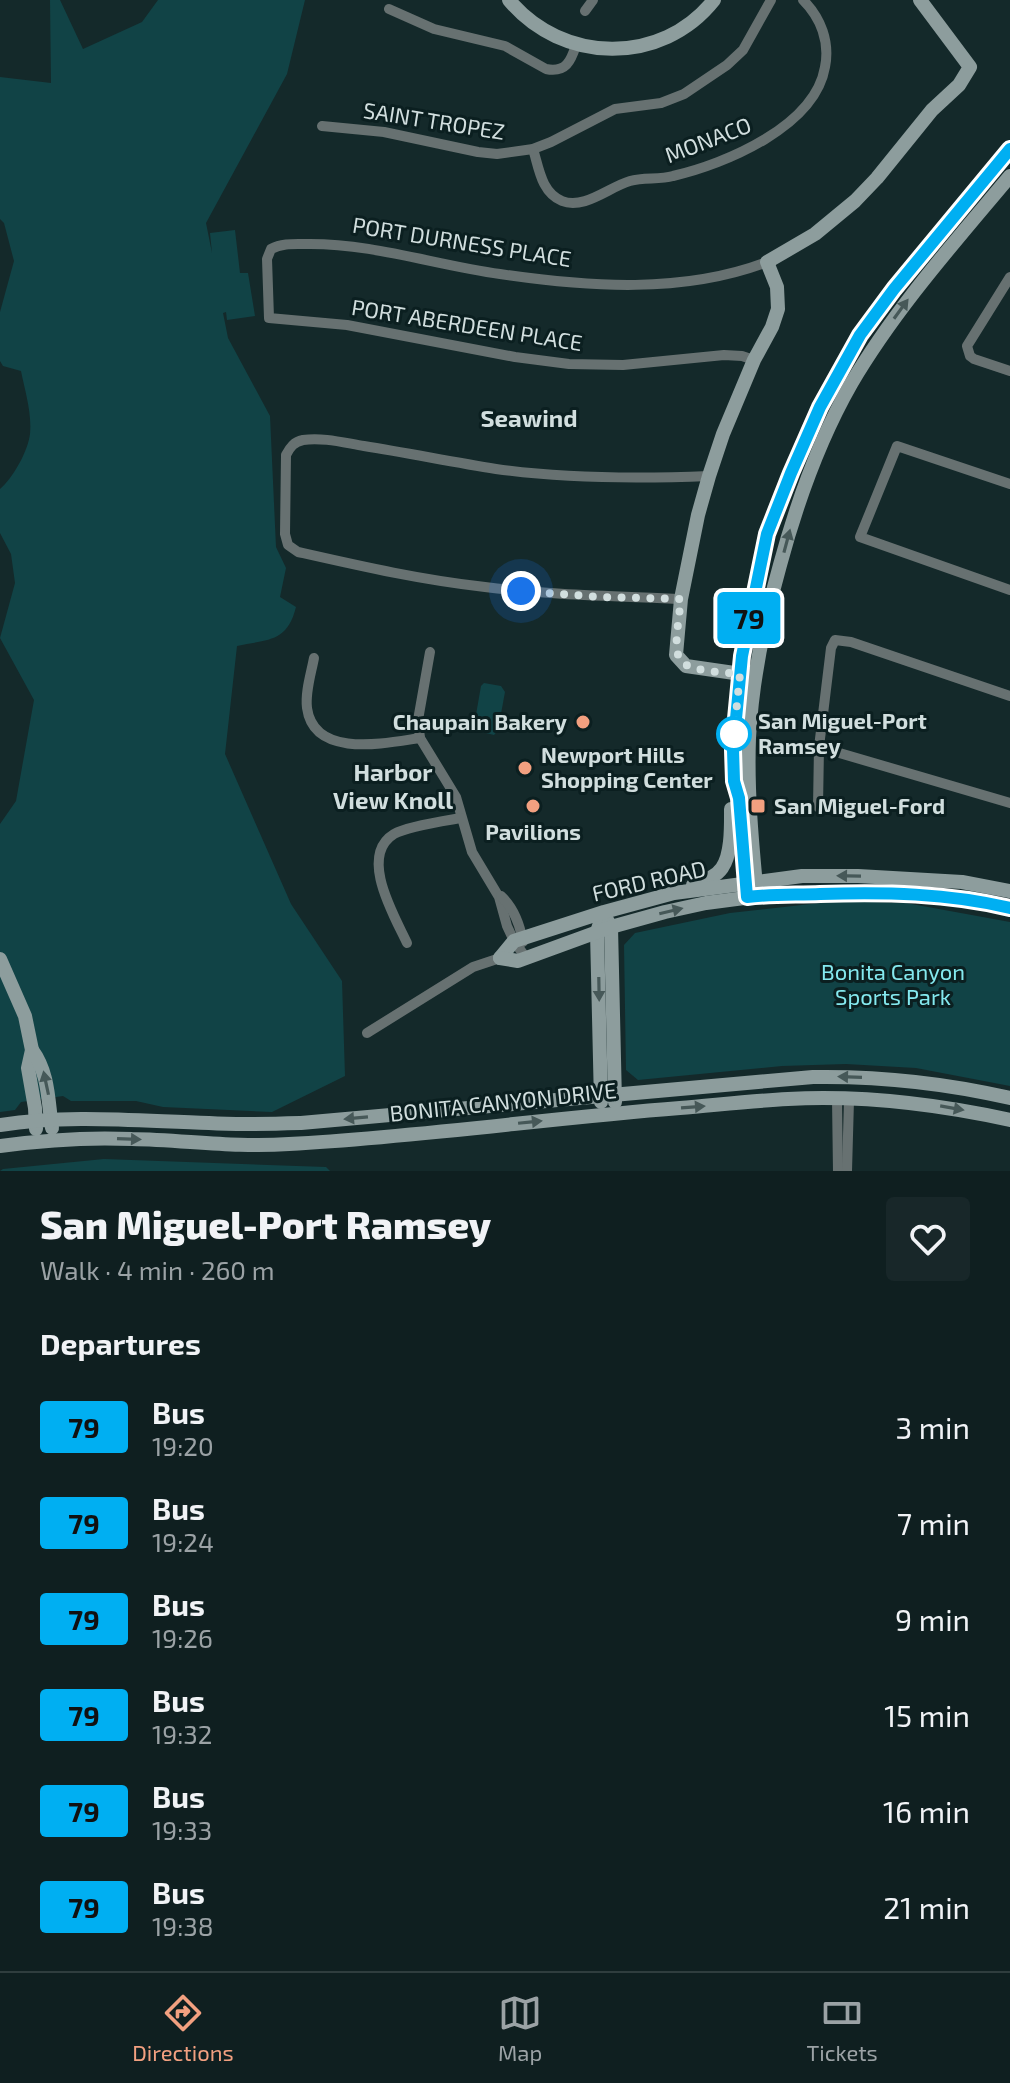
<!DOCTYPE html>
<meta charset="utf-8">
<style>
body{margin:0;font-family:"Exo 2",sans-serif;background:#182729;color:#f1f3f6;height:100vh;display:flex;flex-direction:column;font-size:30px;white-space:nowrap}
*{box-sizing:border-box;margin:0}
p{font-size:26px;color:#9ba2a5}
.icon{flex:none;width:44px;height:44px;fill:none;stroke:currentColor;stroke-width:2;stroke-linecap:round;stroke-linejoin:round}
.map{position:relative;height:1171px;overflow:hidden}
.drawer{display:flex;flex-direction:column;background:#0f1f20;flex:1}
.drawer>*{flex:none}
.badge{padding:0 16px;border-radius:6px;font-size:28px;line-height:52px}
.you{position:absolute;width:40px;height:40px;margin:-20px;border:6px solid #fff;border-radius:50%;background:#1a73e8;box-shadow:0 0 0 12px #1a73e833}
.map>.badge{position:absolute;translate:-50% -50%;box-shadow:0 0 0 4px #fff}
h2{padding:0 40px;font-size:30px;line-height:72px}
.round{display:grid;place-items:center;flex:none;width:84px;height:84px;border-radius:8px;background:#182729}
.summary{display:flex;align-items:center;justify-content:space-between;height:136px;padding:0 40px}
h1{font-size:38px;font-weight:800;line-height:60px}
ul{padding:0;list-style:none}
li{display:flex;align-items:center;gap:24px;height:96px;padding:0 40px}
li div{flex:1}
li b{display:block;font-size:30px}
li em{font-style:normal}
li .badge{min-width:88px;font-weight:700;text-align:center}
.tabs{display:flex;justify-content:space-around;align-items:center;height:112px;border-top:2px solid #2f3d3e;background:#0f1f20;font-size:22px;color:#9ba2a5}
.tabs a{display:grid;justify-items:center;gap:4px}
.tabs .active{color:#f2a080}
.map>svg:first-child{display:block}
.green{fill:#114346}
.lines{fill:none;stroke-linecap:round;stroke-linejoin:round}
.street{stroke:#677171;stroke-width:10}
.secondary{stroke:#8d9d9d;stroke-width:14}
.oneway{fill:#465858}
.line-casing{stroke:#fff;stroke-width:18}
.line{stroke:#00aff2;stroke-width:12}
.walk{stroke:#d1dede;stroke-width:8;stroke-dasharray:0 14.4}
.poi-dot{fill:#f2a080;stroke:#0b1f20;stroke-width:3}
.stop-dot{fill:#fff;stroke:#00aff2;stroke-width:4}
.labels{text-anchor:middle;stroke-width:6;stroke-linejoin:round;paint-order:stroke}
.street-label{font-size:22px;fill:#d1dede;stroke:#0b1f20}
.stop-label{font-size:22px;font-weight:bold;fill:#d1dede;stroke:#0b1f20;text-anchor:start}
.poi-label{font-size:22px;font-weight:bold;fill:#d1dede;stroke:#0b1f20;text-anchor:start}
.park-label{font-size:22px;fill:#84e9ef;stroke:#0b1f20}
.neighbourhood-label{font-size:24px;font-weight:bold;fill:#d1dede;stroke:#0b1f20}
</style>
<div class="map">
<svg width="1010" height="1171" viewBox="0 0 1010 1171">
<rect width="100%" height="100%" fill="#14292a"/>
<g class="green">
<path d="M50,0H60L83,49L142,22L158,0H305L287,74L206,223L212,253L210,233L235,230L240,273H248L255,316L227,320L226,312L223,313L228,338L270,416L276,547L286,568L280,597L296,607C287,643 268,639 237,646L225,754L291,904L342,981L345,1076L272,1112L163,1107L136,1101H71L63,1096L21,1102L15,1110L0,1112V824L16,801L34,700L0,638L15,583L11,554L0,533V489C13,478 28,451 30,434C32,413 25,391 21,371L3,366L0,361V312L14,261L4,223L0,219V77L51,83Z"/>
<path d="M484,683L501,686L505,692L498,730L494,735L478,731L474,726L481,686Z"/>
<path d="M837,901L906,903L1010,922V1086L916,1068L846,1064L782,1066L638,1080L626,1070L624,945L635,933L730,913Z"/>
<path d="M104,1159L326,1167L330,1171H0L3,1169Z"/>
</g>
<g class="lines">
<g class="street">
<path d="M389,9L434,29L505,46L546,69C566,73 571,61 576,45"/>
<path d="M585,11L593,0"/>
<path d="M322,126L384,132L478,152L497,154L533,149L551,142L615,109L661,103L684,94L727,65L743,50L771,0"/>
<path d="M533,149C539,168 541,192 562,201C584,210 609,187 630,181C644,177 659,180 673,176C726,164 815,126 825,67C830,42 821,18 803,0"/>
<path d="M1010,277L967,346L970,356L974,359L1010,371"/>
<path d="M754,360L742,356L724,355L623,365L569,364L515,357L347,325L269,318L267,259L271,249C282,243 294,244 306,244C372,243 435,265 500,274C588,287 683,294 767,262"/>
<path d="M1010,484L897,446L860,537L1010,590"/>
<path d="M681,599C615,596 550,595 485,587C421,580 360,566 298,552L288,545L285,534L286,455C290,447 294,442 303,440C323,437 345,443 364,446C408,453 452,462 496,469C567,479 638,479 709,476"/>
<path d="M430,652L418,720L420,738L456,797L472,852L499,897L507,926L514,941L526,958"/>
<path d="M314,658C311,674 305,692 307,708C314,759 386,743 420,738"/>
<path d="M819,747L1010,803"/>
<path d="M818,807L819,747L831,648L835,640L851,642L1010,696"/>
<path d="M501,896C514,908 520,925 523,942"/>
<path d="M407,943C395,917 358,856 394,834C408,826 444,821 461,818"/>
<path d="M367,1033L473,967L500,958"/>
<path d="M837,1099L838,1171"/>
<path d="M847,1171L849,1100"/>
</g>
<g class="secondary">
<path d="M509,0C562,64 662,66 714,0"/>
<path d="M755,676L686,666L676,655L681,599L698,515L709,476L723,434L754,360L772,327L778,309L777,287L767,262L815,234L855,201L877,178L932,110L959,85L970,67L920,0"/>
<path d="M693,885C703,881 715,878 722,868C732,854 731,825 731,809"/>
<path d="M757,896C752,844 747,790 749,738C752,679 764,622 780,565C797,502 819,440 851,384C895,309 954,243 1010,176"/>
<path d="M747,897L739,798L734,781L733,750L742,656L767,534L791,473L820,407L860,335L894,289L1010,149"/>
<path d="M607,920L611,927L615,1102"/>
<path d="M600,923L597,932L601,1102"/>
<path d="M500,958L514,941L604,912L674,893L720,887L802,876H858L962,882L1010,891"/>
<path d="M500,958L518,961L611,927L665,912L706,903L768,895L913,893L947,897L1010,908"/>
<path d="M0,959L25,1016L32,1050L28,1068L35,1108L36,1129"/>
<path d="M32,1050C49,1073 48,1101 52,1128"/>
<path d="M0,1125C69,1114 139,1121 209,1123C240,1125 270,1124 301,1123L813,1077C880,1076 945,1083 1010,1098"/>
<path d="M0,1146C44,1140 88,1137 132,1139C185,1140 237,1148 289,1144C420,1137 550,1118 680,1108C716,1105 752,1101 788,1099C863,1095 937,1104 1010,1120"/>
</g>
</g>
<defs><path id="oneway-solid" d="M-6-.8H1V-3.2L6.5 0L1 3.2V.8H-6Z" transform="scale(2)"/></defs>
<g class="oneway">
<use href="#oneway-solid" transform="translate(901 309) rotate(-54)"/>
<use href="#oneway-solid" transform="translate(787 541) rotate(-75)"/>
<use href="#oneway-solid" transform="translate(849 876) rotate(-179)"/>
<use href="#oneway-solid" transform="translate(671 911) rotate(-13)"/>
<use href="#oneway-solid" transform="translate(599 989) rotate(89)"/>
<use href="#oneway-solid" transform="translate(850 1077) rotate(-178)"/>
<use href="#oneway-solid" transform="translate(46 1083) rotate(-102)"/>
<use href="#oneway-solid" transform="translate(693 1107) rotate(-4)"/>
<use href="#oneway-solid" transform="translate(952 1108) rotate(10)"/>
<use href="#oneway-solid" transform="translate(356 1118) rotate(175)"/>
<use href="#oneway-solid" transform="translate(530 1122) rotate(-6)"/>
<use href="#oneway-solid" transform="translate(129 1139) rotate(2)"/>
</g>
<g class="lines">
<defs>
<path id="line" d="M1010,149L894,289L860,335L820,407L791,473L767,534L742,656L733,750L734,781L739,798L747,897C771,894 796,895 820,894C884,892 948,893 1010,908"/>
</defs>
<use href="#line" class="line-casing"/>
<use href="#line" class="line"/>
<path class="walk" d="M521,591L601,597L681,599C673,667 668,668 740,674L734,734"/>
</g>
<g class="poi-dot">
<circle cx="583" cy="722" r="8"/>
<circle cx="525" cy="768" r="8"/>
<circle cx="533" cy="806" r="8"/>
<rect x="750" y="798" width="16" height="16" rx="4"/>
</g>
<circle class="stop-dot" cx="734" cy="734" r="16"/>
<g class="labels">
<g class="street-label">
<text transform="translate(434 121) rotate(9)" y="8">SAINT TROPEZ</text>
<text transform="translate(708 140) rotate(-21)" y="8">MONACO</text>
<text transform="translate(462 242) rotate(9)" y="8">PORT DURNESS PLACE</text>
<text transform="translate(467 325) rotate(9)" y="8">PORT ABERDEEN PLACE</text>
<text transform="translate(649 881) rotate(-13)" y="8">FORD ROAD</text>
<text transform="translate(503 1102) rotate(-6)" y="8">BONITA CANYON DRIVE</text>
</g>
<g class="stop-label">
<text x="758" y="729">San Miguel-Port<tspan x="758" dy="25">Ramsey</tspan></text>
</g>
<g class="poi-label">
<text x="567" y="730" text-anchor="end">Chaupain Bakery</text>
<text x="541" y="763">Newport Hills<tspan x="541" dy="25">Shopping Center</tspan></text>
<text x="774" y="814">San Miguel-Ford</text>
<text x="533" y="840" text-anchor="middle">Pavilions</text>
</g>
<g class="park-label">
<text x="893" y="980">Bonita Canyon<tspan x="893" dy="25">Sports Park</tspan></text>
</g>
<g class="neighbourhood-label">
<text x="529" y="427">Seawind</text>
<text x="393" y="781">Harbor<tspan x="393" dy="28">View Knoll</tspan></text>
</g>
</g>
</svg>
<div class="you" style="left:521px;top:591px"></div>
<b class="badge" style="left:749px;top:618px;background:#00aff2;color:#111">79</b>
</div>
<section class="drawer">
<div class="summary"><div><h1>San Miguel-Port Ramsey</h1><p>Walk · 4 min · 260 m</p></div><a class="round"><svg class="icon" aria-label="heart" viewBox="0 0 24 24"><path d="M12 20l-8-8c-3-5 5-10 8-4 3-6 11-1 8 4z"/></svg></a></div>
<h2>Departures</h2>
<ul>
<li><span class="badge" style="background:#00aff2;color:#111">79</span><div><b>Bus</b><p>19:20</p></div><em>3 min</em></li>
<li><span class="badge" style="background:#00aff2;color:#111">79</span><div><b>Bus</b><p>19:24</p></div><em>7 min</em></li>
<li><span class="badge" style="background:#00aff2;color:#111">79</span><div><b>Bus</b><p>19:26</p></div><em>9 min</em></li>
<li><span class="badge" style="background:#00aff2;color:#111">79</span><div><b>Bus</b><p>19:32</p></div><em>15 min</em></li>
<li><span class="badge" style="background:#00aff2;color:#111">79</span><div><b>Bus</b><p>19:33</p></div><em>16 min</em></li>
<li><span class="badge" style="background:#00aff2;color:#111">79</span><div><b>Bus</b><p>19:38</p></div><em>21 min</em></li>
</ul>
</section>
<nav class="tabs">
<a class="active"><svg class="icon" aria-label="directions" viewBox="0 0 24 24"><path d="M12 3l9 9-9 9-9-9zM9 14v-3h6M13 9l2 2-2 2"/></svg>Directions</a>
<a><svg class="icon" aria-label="map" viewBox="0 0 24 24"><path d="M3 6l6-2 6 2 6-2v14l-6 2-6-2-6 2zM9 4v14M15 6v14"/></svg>Map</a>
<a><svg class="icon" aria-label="tickets" viewBox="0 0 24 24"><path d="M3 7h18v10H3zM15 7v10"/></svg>Tickets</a>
</nav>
